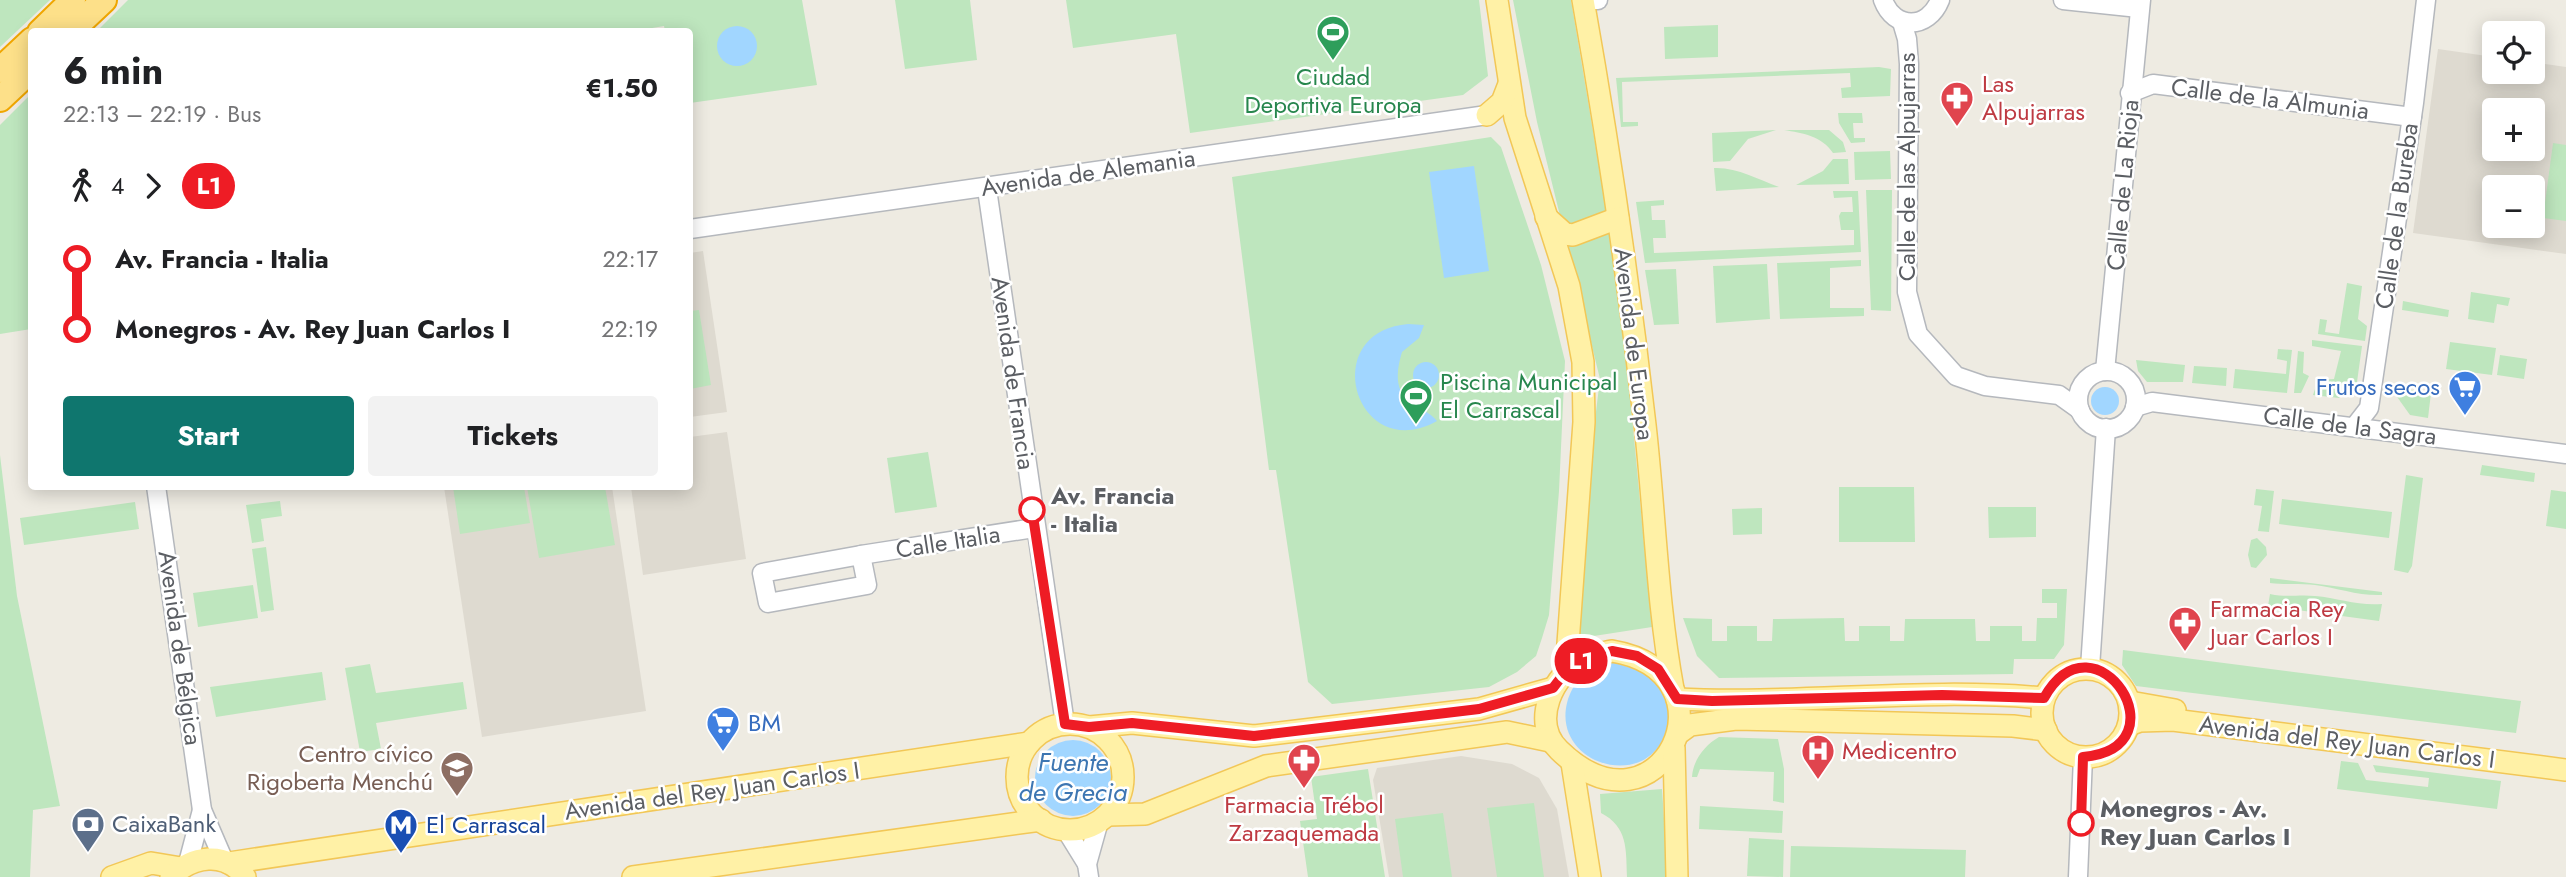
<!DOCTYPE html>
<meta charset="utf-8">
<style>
body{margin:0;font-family:Jost,sans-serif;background:#f2f2f2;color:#202124;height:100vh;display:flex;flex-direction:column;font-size:26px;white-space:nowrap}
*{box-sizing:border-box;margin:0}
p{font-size:23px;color:#757577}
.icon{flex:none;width:38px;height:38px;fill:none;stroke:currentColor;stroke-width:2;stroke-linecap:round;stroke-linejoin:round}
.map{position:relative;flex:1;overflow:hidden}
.panel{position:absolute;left:28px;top:28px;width:665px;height:462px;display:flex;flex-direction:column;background:#fff;border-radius:7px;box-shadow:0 4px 18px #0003}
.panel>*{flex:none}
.badge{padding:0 14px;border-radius:23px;font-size:24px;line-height:46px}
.tools{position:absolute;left:2482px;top:21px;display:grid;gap:14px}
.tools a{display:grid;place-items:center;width:63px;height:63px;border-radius:7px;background:#fff;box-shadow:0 4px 18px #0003;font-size:35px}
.map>.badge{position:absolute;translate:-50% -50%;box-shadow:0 0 0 4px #fff}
.legs{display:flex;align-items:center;gap:10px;height:77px;padding:0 35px;font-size:23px}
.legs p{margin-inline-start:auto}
.summary{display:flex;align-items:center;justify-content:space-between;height:119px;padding:0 35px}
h1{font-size:38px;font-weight:700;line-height:52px}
.primary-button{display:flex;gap:14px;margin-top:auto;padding:14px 35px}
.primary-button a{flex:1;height:80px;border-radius:7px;background:#0f766e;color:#fff;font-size:28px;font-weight:700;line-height:80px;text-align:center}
.primary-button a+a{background:#f2f2f2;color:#202124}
ul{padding:0 35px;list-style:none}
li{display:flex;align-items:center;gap:24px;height:70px;font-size:26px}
li i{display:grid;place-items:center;width:10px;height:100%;margin:0 9px;background:currentColor}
li i::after{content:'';width:18px;height:18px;margin:-9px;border:5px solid;border-radius:50%;background:#fff}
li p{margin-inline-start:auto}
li:first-child i{background:linear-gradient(#0000 50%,currentColor 0)}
li:last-child i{background:linear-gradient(currentColor 50%,#0000 0)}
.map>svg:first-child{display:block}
.education{fill:#dedad0;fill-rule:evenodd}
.green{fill:#bee6be}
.water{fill:#a1d6ff}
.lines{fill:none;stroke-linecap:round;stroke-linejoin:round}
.minor-casing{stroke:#b5b8bd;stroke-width:21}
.major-casing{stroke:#f2c757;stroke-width:24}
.highway-casing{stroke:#f0a600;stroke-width:28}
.minor{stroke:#fff;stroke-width:18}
.major{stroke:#fff1a6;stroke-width:21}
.highway{stroke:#fde089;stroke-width:24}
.line-1-casing{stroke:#fff;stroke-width:16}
.line-1{stroke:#ee1c25;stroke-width:10}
.stop-1-dot{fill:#fff;stroke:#ee1c25;stroke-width:3.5}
.labels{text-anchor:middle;stroke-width:5;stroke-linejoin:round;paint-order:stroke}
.leisure-label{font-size:24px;fill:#27864d;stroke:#fff}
.health-label{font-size:24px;fill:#be3a42;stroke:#fff;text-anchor:start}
.street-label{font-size:24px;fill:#5b5e63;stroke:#fff}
.shop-label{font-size:24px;fill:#366cbe;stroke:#fff;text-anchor:end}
.stop-label{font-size:24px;font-weight:bold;fill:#5b5e63;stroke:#fff;text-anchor:start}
.education-label{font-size:24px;fill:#785e54;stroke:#fff;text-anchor:end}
.service-label{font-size:24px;fill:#4e5e75;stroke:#fff;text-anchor:start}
.transit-label{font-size:24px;fill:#164399;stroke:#fff;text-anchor:start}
.water-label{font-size:26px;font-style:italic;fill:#3d76b2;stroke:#fff}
</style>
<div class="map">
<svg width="2566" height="877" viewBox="0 0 2566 877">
<rect width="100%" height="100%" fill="#eeebe2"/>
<g class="education">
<path d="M2438,49L2494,57V72H2532V62L2566,67V254L2413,233ZM2494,110H2532V149H2494ZM2494,187H2532V226H2494Z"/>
<path d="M703,251L727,412L690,417V253Z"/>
<path d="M727,432L746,559L643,575L631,487L690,486V437Z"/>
<path d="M444,487H612L646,711L482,737Z"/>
<path d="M1461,756L1512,764L1539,778L1557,809L1569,877H1389L1373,780L1377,768Z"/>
</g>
<g class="green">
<path d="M0,0H50L0,47Z"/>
<path d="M128,0H802L817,85L690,103V32L665,31L664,26L629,32H96Z"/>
<path d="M895,0H970L977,60L905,69Z"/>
<path d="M1066,0H1479L1488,76L1463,95L1190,133L1176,34L1073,48Z"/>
<path d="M1513,0H1571L1620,291L1652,627L1568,640L1600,379L1537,122Z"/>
<path d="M1718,25V57L1665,59L1664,27Z"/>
<path d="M1879,67L1891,69L1890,96L1842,98L1841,88L1851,87L1850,73L1622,82L1623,122H1638V126L1621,127L1616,78Z"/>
<path d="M31,94V329L0,334V125Z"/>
<path d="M1838,113H1862L1863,123H1853L1854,138H1865V142L1851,143L1839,123Z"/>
<path d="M1776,130L1748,139L1730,161L1713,162L1712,133Z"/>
<path d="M1784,130H1829L1843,142L1846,152L1833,153C1822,136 1802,133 1784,130Z"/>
<path d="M1491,137L1501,147L1541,265L1565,361L1559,491L1549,615L1542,638L1536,656L1517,672L1489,687L1332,704L1308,682L1276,470H1269L1232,177Z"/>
<path d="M2553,143L2566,145V221L2543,218Z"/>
<path d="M1890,151L1891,179L1855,180L1854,152Z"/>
<path d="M1833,159H1848L1849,184L1796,185L1823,171Z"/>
<path d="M1714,168C1737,167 1757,179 1779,187L1716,191Z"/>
<path d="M1866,190H1892L1891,311L1871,310Z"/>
<path d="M1833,191H1858L1861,252L1645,263L1636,202L1664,200V205L1651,206L1652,220H1665L1666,238H1653L1654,253L1854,245V230H1841L1839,216L1841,212H1853L1852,197L1834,198Z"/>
<path d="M1861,260V266L1830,268V308H1864V316L1780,319L1777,263Z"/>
<path d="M1767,264L1770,319L1716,323L1713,266Z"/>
<path d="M1676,269L1679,324L1654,325L1645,270Z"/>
<path d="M2347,283L2362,286L2358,319L2367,326L2365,341L2318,334L2320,319L2327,320L2325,332L2339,334Z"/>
<path d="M2471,292L2510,298L2508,306L2497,304L2494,323L2468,319Z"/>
<path d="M2403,301L2449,310L2448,317L2402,310Z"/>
<path d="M699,310L711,385L690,389V311Z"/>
<path d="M2312,340L2362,346L2357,382L2339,398L2313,395L2318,380L2334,379L2341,351L2312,346Z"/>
<path d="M2450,342L2496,348L2492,375L2446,369Z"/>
<path d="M2278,349L2292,350L2287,393L2233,388L2235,369L2286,374L2287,361L2277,359Z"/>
<path d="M2298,351L2304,352L2303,373L2309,376L2301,393H2294Z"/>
<path d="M2500,355L2527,359L2524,379L2497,375Z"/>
<path d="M2136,360L2185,365L2183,382H2147L2138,371Z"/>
<path d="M2194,366L2227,368L2226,386L2192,383Z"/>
<path d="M2390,387L2431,393L2428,418L2410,415Z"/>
<path d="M928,452L937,507L895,513L887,458Z"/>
<path d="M0,455L17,596L60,806L33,810L30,877H0Z"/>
<path d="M2482,465L2535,473L2534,482L2480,475Z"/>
<path d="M2406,475L2423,478L2412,566L2408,573L2394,570Z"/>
<path d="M453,487H524L530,523L460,534Z"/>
<path d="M527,487H605L615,545L539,558Z"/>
<path d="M1839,487H1914L1915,542H1839Z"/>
<path d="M2256,489L2274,491L2269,532L2258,531L2262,506L2254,505Z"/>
<path d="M2551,490L2566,492V529L2546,526Z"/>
<path d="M2282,499L2392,512L2389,538L2279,524Z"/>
<path d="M280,501L282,516L261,519L264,541L252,543L246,505Z"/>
<path d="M135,502L139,529L24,545L20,518Z"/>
<path d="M1988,507H2036V537L1989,538Z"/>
<path d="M1762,508V534L1733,535L1732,509Z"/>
<path d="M2257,538L2266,547L2267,555L2256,568L2251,567L2248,555L2251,540Z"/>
<path d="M266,547L274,610L261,612L252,549Z"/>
<path d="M2270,578L2382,592V595C2358,596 2338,588 2315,585C2300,583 2286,585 2270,583Z"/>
<path d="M253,585L258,618L198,627L193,593Z"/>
<path d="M2042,589H2067L2064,645L2054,659H2014L2013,674L1719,678L1697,656L1683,618L1712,619V641H1727V626H1757V641H1772L1773,619L1844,618L1845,641H1859V626H1890V641H1904L1905,619H1975L1976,641H1990V626H2022V641H2036L2037,618H2057V603H2042Z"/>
<path d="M2270,594C2288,598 2298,594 2315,596C2338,598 2358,606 2382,604L2379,621L2268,606Z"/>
<path d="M2123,650L2521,701L2516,733L2136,686L2122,665Z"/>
<path d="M370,664L376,693L463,682L467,709L376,723L381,749L360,752L345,668Z"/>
<path d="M322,672L326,700L216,717L210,687Z"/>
<path d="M1719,737L1778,739L1784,769V803L1773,801L1774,772L1700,769L1697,777H1692C1693,760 1705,745 1719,737Z"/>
<path d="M2341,761L2358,763L2366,780L2428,787L2429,778L2376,772L2373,765L2501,781L2497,809L2337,789Z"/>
<path d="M1368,769L1385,877H1308L1300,821L1317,819L1311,777Z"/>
<path d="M1662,789L1668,877H1627C1626,849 1628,827 1601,813L1600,794Z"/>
<path d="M1534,803L1544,877H1497L1487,808Z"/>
<path d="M1700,806L1783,811L1782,833L1699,829Z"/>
<path d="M1443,813L1452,877H1403L1395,819Z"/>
<path d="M1749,838L1784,840L1783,877L1747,876Z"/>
<path d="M1791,846L1966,850L1965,877H1790Z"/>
</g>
<g class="water">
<circle cx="737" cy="46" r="20"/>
<path d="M1474,166L1489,271L1444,278L1429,172Z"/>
<path d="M1408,324L1424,325L1419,338L1402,352C1396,372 1394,392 1413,405C1422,411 1429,411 1437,421C1356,466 1316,332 1408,324Z"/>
<circle cx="1426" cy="375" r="13"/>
<circle cx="2105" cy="401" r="14"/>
<path d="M1610,661L1658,677C1662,687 1669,697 1671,707C1673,713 1669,721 1667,728C1650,794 1552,765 1567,703C1573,680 1588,668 1610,661Z"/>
<circle cx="1073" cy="778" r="38"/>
</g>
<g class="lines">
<defs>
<g id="minor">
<path d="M1584,0H1598"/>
<path d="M1883,0C1894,30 1928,30 1940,0"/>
<path d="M2063,0L2139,8"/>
<path d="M1902,22L1907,39L1909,64L1907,292L1918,334L1956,376L1985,386L2059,395L2080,410"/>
<path d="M2130,93L2153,84L2412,117"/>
<path d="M987,189L1065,724"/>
<path d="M690,229L1487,115"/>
<path d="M2105,371L2141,0"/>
<circle cx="2107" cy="400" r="29"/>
<path d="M2135,407L2152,402L2566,454"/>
<path d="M2355,426L2369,408L2414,103L2426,0"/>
<path d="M156,486L202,810L224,861"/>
<path d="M861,555L867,585L768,603L762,573Z"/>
<path d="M861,555L1034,528"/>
<path d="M2090,668L2106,428"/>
<path d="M1066,830L1087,864"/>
<path d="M188,863L202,810"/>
<path d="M1089,877L1087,864L1099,821"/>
<path d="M2078,877L2083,757"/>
</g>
<g id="major">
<path d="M1497,0L1515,118L1569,286L1583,362L1584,422L1566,671"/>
<path d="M1583,0C1608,141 1629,283 1645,425C1655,513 1657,603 1673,689"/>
<path d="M1487,115L1502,102L1509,84"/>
<path d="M1546,217L1565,234L1573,235L1618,218"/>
<path d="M1612,651C1743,673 1660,849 1559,750C1530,722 1553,673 1585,658C1593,654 1603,653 1612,651Z"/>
<circle cx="2086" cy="713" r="44"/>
<path d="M1677,699C1800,705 1922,687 2044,698"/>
<path d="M2130,702L2175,710"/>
<circle cx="1070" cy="777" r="53"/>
<path d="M2129,725L2140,721L2173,720L2566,770"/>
<path d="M1089,727L1132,723L1254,736L1479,709L1553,688"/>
<path d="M1679,733L1690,725L1736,719L2013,726L2046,730"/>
<path d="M1674,748L1677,877"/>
<path d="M1572,763L1590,877"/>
<path d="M1108,815L1145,814L1266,766L1507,732L1550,741"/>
<path d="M229,863L1029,743"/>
<path d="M112,877L151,863L181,868"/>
<path d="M171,877C192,856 225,850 245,877"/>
<path d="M633,877L1041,820"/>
</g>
<g id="highway">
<path d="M40,32L73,0"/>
<path d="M70,32L104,0"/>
<path d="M0,70L32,40"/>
<path d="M0,99L32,69"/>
</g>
</defs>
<use href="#minor" class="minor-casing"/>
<use href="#major" class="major-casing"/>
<use href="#highway" class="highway-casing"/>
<use href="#minor" class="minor"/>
<use href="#major" class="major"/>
<use href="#highway" class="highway"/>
</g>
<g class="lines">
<defs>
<path id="line-1" d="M1032,510L1065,724L1089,727L1132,723L1254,736L1479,709L1553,688L1566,671L1587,657L1612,651L1637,656L1658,669L1677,699L1712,701L1942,695L2044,698C2095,607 2187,748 2083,757L2081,823"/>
</defs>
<use href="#line-1" class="line-1-casing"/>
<use href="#line-1" class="line-1"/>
</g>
<defs>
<symbol id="stadium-pin" viewBox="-11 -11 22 30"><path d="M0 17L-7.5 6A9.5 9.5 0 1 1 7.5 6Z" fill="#2e9e5b" stroke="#fff"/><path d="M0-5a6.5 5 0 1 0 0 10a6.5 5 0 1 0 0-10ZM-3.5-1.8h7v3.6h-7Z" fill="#fff"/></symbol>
<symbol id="pharmacy-pin" viewBox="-11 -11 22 30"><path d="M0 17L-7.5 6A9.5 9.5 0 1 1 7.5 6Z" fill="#e0444e" stroke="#fff"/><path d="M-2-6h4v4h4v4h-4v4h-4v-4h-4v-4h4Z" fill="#fff"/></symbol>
<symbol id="supermarket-pin" viewBox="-11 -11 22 30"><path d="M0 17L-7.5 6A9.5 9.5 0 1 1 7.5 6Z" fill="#3f7fe0" stroke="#fff"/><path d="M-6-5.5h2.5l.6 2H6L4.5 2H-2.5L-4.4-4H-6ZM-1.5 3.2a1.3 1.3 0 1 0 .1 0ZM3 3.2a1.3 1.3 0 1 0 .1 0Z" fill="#fff"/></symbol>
<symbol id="hospital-pin" viewBox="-11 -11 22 30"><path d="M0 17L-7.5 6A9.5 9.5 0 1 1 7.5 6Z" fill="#e0444e" stroke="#fff"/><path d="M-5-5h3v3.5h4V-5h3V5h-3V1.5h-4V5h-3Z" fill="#fff"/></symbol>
<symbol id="school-pin" viewBox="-11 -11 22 30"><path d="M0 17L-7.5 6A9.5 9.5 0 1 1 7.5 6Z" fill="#8d6e63" stroke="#fff"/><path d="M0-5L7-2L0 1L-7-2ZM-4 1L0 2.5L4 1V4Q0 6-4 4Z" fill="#fff"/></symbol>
<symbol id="bank-pin" viewBox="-11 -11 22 30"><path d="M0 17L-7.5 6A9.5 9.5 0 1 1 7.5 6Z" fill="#5c6f8a" stroke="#fff"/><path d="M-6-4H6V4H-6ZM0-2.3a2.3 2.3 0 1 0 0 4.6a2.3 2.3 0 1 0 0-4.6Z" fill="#fff"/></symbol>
<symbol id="metro-pin" viewBox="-11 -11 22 30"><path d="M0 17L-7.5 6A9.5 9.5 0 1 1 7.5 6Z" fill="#1a4fb4" stroke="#fff"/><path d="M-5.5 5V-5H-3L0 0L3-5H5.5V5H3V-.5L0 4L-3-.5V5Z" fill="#fff"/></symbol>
</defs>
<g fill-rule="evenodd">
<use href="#stadium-pin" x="1314" y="13" width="38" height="52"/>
<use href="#pharmacy-pin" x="1938" y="79" width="38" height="52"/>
<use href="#supermarket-pin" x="2446" y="368" width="38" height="52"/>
<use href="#stadium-pin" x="1397" y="377" width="38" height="52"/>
<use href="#pharmacy-pin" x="2166" y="604" width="38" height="52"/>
<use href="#supermarket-pin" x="704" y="704" width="38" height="52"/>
<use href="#hospital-pin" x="1799" y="732" width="38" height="52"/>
<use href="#pharmacy-pin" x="1285" y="741" width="38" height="52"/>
<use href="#school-pin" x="438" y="749" width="38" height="52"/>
<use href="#bank-pin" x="69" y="805" width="38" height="52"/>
<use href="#metro-pin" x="382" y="806" width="38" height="52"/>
</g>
<g class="stop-1-dot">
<circle cx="1032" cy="510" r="12"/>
<circle cx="2081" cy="823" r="12"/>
</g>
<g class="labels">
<g class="leisure-label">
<text x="1333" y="85">Ciudad<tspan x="1333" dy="28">Deportiva Europa</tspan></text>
<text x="1440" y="390" text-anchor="start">Piscina Municipal<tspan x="1440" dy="28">El Carrascal</tspan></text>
</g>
<g class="health-label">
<text x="1982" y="92">Las<tspan x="1982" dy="28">Alpujarras</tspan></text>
<text x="2210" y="617">Farmacia Rey<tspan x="2210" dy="28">Juar Carlos I</tspan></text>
<text x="1842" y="759">Medicentro</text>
<text x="1304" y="813" text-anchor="middle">Farmacia Trébol<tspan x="1304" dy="28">Zarzaquemada</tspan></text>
</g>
<g class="street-label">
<text transform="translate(2270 99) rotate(7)" y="8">Calle de la Almunia</text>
<text transform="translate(1907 167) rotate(-90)" y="8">Calle de las Alpujarras</text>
<text transform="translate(1088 173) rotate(-8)" y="8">Avenida de Alemania</text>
<text transform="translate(2123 185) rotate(-85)" y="8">Calle de La Rioja</text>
<text transform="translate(2397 216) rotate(-82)" y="8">Calle de la Bureba</text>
<text transform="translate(1634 344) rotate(83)" y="8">Avenida de Europa</text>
<text transform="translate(1013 373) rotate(82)" y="8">Avenida de Francia</text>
<text transform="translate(2350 426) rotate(7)" y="8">Calle de la Sagra</text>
<text transform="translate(948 542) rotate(-9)" y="8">Calle Italia</text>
<text transform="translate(180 648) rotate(82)" y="8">Avenida de Bélgica</text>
<text transform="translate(2347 742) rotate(7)" y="8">Avenida del Rey Juan Carlos I</text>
<text transform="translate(712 791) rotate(-8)" y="8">Avenida del Rey Juan Carlos I</text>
</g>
<g class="shop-label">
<text x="2440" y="395">Frutos secos</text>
<text x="748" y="731" text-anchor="start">BM</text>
</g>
<g class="stop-label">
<text x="1051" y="504">Av. Francia<tspan x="1051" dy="28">- Italia</tspan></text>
<text x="2100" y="817">Monegros - Av.<tspan x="2100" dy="28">Rey Juan Carlos I</tspan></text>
</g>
<g class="education-label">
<text x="433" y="762">Centro cívico<tspan x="433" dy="28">Rigoberta Menchú</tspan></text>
</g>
<g class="service-label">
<text x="112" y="832">CaixaBank</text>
</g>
<g class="transit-label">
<text x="426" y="833">El Carrascal</text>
</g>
<g class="water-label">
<text x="1073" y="771">Fuente<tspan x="1073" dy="30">de Grecia</tspan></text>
</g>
</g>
</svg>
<div class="tools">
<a><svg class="icon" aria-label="locate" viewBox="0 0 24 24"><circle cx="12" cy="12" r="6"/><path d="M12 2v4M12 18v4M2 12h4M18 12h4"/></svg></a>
<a>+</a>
<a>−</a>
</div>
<b class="badge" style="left:1581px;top:661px;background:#ee1c25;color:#fff">L1</b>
<section class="panel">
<div class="summary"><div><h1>6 min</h1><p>22:13 – 22:19 · Bus</p></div><b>€1.50</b></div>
<div class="legs"><svg class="icon" aria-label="walk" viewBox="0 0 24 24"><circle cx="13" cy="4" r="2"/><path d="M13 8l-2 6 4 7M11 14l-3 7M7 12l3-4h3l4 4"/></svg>4<svg class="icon" aria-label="forward" viewBox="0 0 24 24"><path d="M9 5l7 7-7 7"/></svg><b class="badge" style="background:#ee1c25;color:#fff">L1</b></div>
<ul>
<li><i style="color:#ee1c25"></i><b>Av. Francia - Italia</b><p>22:17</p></li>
<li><i style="color:#ee1c25"></i><b>Monegros - Av. Rey Juan Carlos I</b><p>22:19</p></li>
</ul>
<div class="primary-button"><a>Start</a><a>Tickets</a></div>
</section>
</div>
